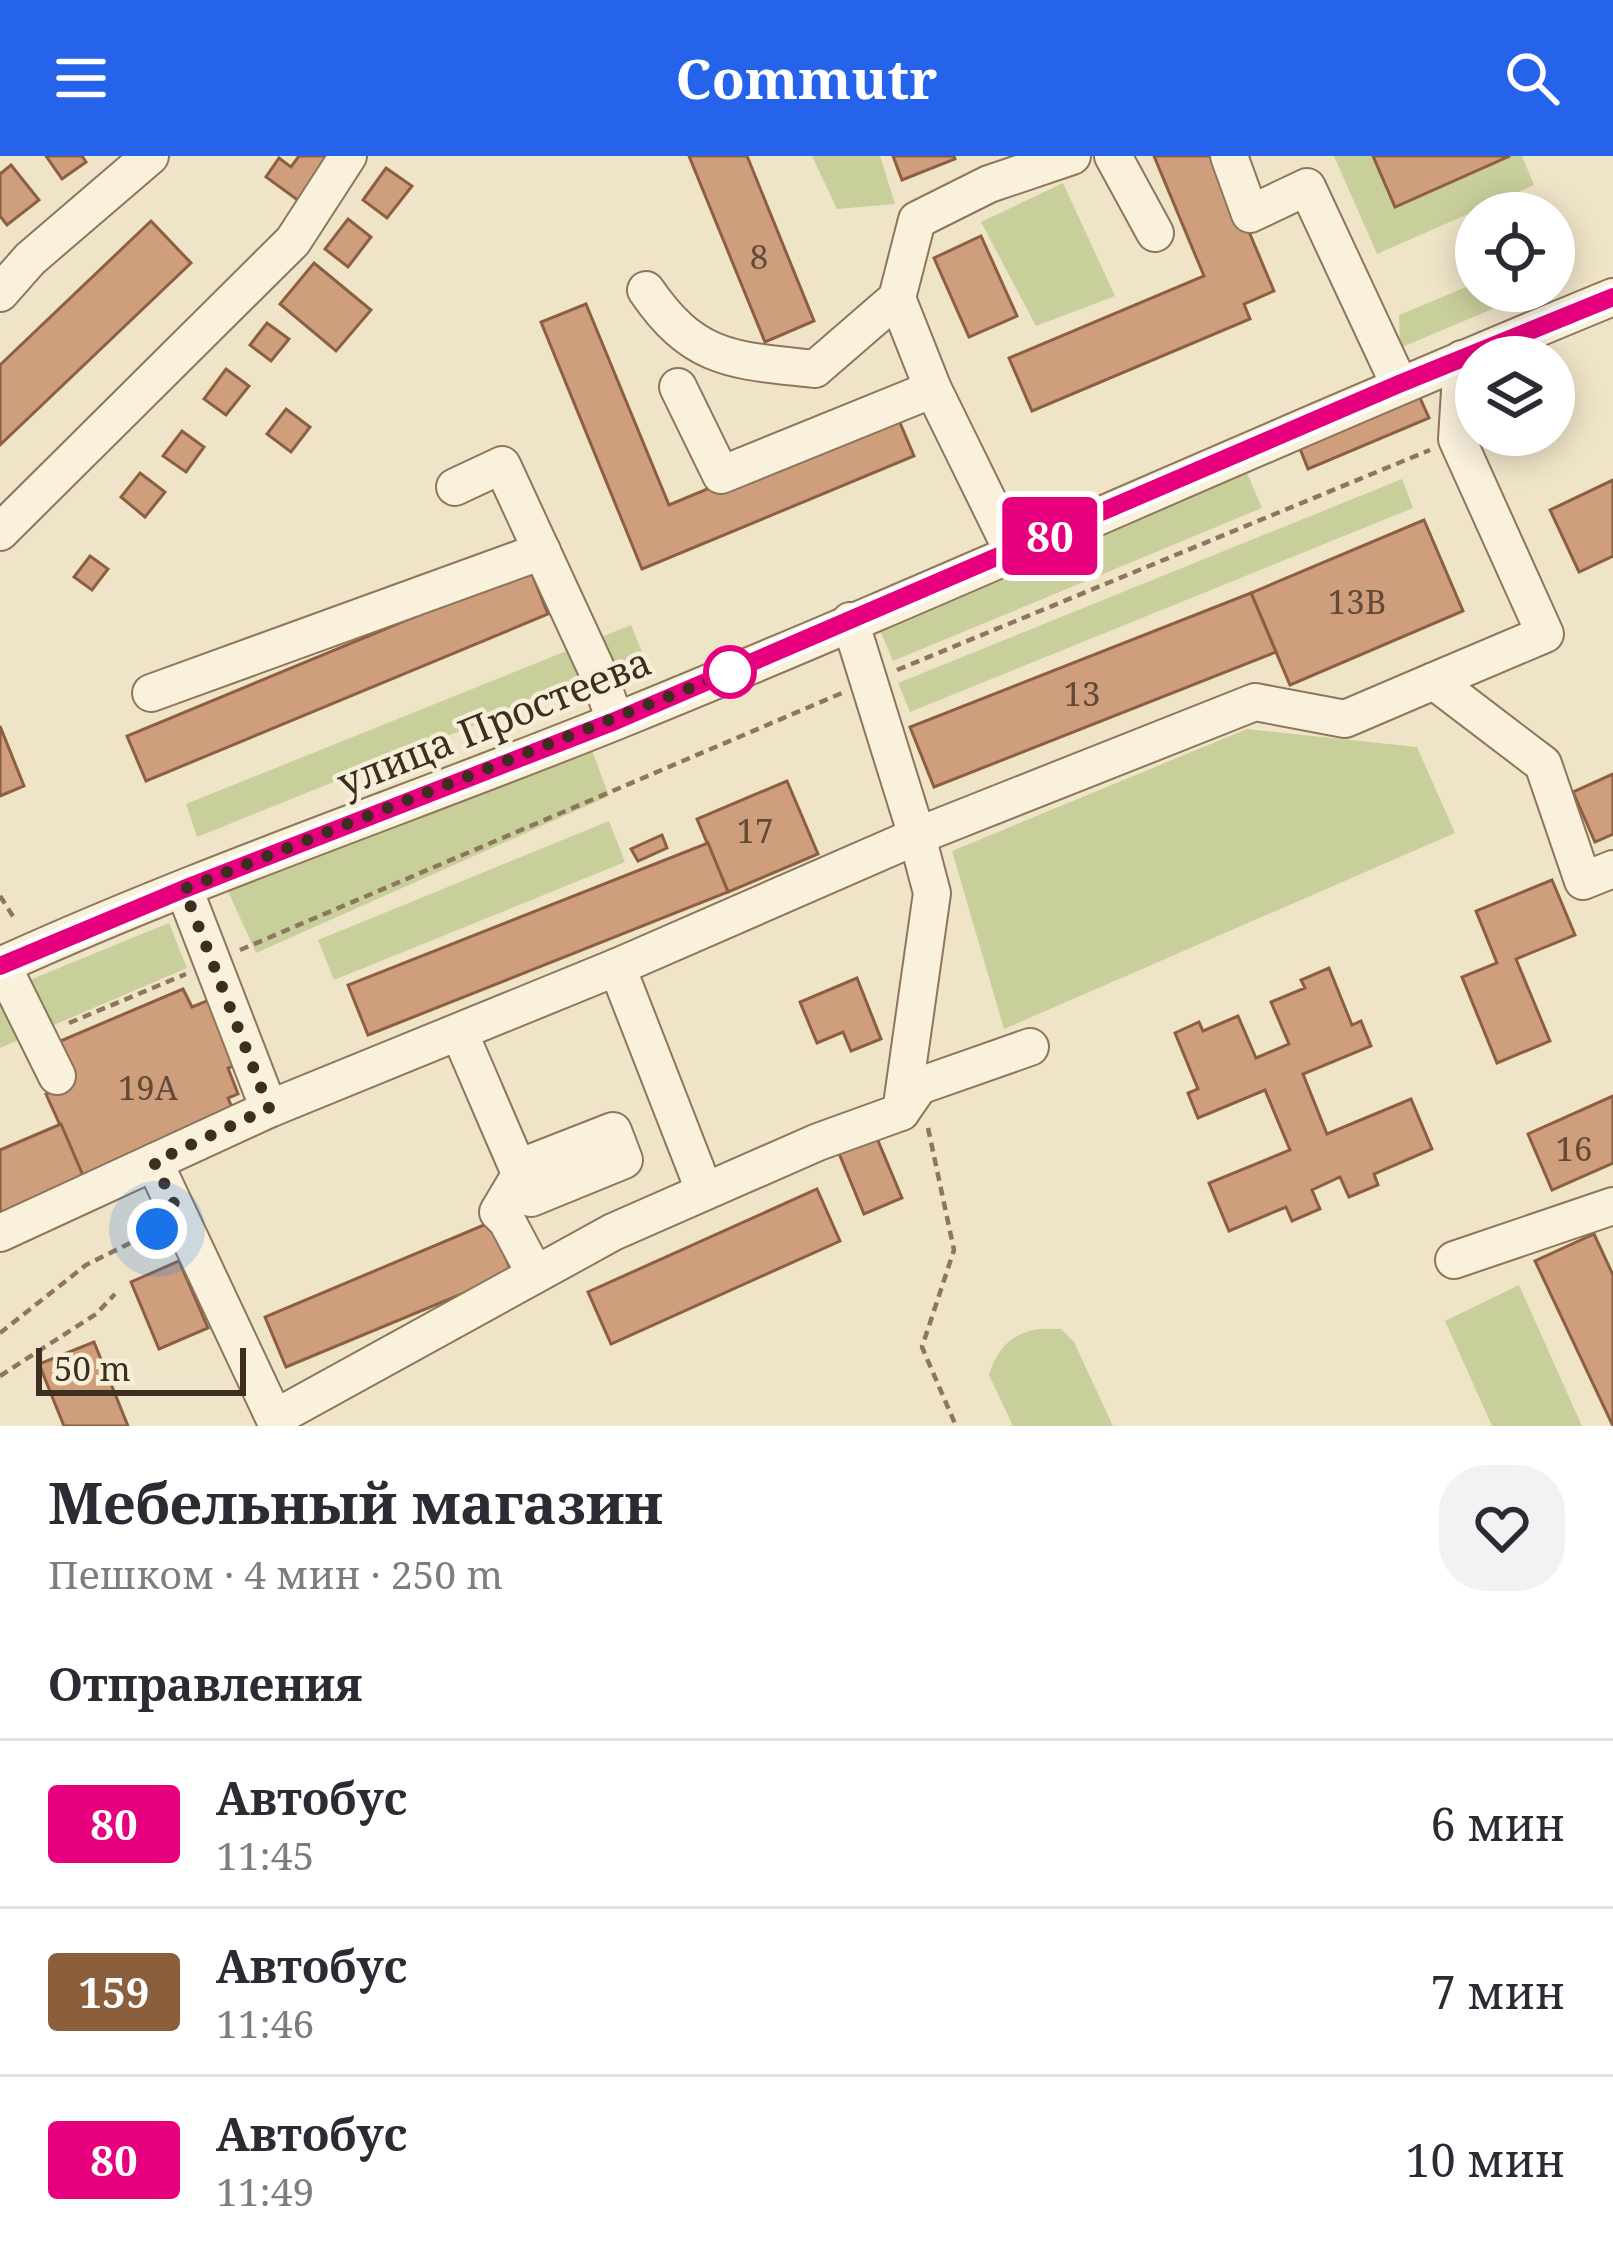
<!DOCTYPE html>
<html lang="ru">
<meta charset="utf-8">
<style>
body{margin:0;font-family:"Noto Serif",serif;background:#f2f2f3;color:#2b2b33;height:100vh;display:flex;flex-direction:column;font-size:45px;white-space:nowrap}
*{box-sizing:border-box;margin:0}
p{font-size:39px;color:#7c7c81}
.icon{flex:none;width:66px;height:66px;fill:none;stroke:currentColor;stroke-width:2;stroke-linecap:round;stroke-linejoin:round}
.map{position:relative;height:1270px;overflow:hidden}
.panel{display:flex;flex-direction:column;background:#fff;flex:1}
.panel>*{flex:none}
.badge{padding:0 24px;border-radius:9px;font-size:42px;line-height:78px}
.tools{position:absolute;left:1455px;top:36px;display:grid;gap:24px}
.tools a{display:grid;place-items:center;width:120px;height:120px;border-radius:50%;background:#fff;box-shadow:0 6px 30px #0003;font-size:60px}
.scale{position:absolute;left:36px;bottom:30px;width:210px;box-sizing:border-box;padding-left:12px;border:6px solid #3d2e20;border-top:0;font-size:33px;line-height:42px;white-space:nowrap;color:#3d2e20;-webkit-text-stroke:9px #f7eed8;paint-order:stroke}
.you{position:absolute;width:60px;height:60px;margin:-30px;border:9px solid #fff;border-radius:50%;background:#1a73e8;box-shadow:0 0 0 18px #1a73e833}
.map>.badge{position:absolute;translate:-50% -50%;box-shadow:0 0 0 6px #fff}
h2{padding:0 48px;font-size:45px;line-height:108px}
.round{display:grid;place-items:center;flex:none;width:126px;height:126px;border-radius:48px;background:#f2f2f3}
.summary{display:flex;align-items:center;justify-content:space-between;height:204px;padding:0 48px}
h1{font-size:57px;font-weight:700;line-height:90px}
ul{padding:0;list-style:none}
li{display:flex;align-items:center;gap:36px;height:168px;padding:0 48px;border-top:3px solid #e1e1e2}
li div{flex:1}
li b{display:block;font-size:45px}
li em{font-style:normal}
li .badge{min-width:132px;font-weight:700;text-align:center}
header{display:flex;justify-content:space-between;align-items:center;height:156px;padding:0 48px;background:#2563eb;color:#fff;font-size:54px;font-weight:700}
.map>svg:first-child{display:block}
.green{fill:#c9cf9b}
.building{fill:#cf9f7d;stroke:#8d5f41;stroke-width:3}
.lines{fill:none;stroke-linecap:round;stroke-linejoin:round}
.minor-casing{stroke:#8d765c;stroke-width:40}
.path{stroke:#8d765c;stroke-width:4.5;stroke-dasharray:9 6;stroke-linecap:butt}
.minor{stroke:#faf1dc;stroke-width:36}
.line-casing{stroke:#fff;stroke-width:27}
.line{stroke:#e6007e;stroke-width:18}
.walk{stroke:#3d2e20;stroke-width:12;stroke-dasharray:0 21.6}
.stop-dot{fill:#fff;stroke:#e6007e;stroke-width:6}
.labels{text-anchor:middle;stroke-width:9;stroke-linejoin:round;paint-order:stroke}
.number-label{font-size:33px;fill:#624a37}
.street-label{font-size:39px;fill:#3d2e20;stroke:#f7eed8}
</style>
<header><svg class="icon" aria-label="menu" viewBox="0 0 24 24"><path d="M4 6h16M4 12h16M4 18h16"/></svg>Commutr<svg class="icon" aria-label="search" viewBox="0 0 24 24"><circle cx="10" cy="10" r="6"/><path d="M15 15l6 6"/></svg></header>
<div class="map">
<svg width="1613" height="1270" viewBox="0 0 1613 1270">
<rect width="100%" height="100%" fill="#f0e4c8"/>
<g class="green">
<path d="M812,0H880L895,48L837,53Z"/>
<path d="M1334,0H1373L1396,51L1510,0H1522L1534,29L1377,98Z"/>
<path d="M1063,27L1115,140L1036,170L981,66Z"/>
<path d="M1476,127V135H1535L1400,192L1399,159Z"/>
<path d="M1244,310L1262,352L893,505L878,470Z"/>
<path d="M1402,323L1413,352L910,556L898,527Z"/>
<path d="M631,469L644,501L197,681L186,648Z"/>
<path d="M1247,573L1417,591L1455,677L1004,873L952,695Z"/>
<path d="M586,578L609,640L256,797L227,733Z"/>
<path d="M609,665L625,706L334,824L318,784Z"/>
<path d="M169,767L187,812L0,892V836Z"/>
<path d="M1519,1129L1582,1270H1492L1445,1165Z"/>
<path d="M1039,1173H1061L1074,1186L1113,1270H1013L989,1219C997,1192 1012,1177 1039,1173Z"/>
</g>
<g class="building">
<path d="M46,0H82L86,6L62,23Z"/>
<path d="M299,0H332L299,45L266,21L279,2L291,11Z"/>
<path d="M689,0H747L814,165L765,186Z"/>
<path d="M893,0H954L955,3L902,24Z"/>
<path d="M1154,0H1217L1274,135L1244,148L1250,163L1032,255L1009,202L1204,120Z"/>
<path d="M1373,0H1510L1395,51Z"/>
<path d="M11,9L39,44L7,69L0,60V18Z"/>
<path d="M386,12L412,30L387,62L363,44Z"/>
<path d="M348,63L371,81L348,111L325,93Z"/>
<path d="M151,65L191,107L0,289V209Z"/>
<path d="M981,80L1017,160L969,181L934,102Z"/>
<path d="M314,107L371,154L336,195L280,148Z"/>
<path d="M586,148L669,349L895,255L914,300L642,413L541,166Z"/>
<path d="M267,167L289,183L271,205L250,189Z"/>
<path d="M226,213L249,230L226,259L204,243Z"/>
<path d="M1417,235L1429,262L1308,313L1297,285Z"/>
<path d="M286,253L310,271L291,296L267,278Z"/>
<path d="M182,275L204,291L186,316L163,300Z"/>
<path d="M140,317L165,336L145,361L121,341Z"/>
<path d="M1613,324V400L1579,416L1550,354Z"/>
<path d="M1424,364L1463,455L1290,529L1251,437Z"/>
<path d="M90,400L108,413L92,434L74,421Z"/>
<path d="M530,413L548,458L146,625L127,580Z"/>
<path d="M1251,437L1276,496L934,631L910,571Z"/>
<path d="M0,570L24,630L0,640Z"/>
<path d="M1613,618V678L1595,686L1573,636Z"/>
<path d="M787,625L818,698L728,736L697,663Z"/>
<path d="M662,679L667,692L638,705L631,693Z"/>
<path d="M708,687L728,736L368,879L348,829Z"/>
<path d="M1552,724L1575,779L1516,803L1550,885L1497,907L1462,821L1497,807L1476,755Z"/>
<path d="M1329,812L1352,869L1361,865L1371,890L1303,918L1327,978L1411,943L1432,993L1374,1018L1378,1029L1349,1041L1340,1021L1312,1034L1320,1053L1292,1065L1286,1051L1229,1075L1209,1027L1290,994L1265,934L1198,962L1188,937L1198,933L1175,877L1199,866L1203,875L1238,860L1256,902L1289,888L1271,846L1305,832L1301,824Z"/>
<path d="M857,822L881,883L851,895L843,876L817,887L800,846Z"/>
<path d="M183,833L192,851L217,841L243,906L228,912L238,938L228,942L235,959L84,1022L46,938L73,927L58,886Z"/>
<path d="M1613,940V1007L1552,1034L1528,978Z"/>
<path d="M61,968L84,1022L0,1057V994Z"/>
<path d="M876,980L902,1042L864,1058L838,995Z"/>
<path d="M817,1033L840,1085L611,1188L588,1136Z"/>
<path d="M491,1066L512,1117L286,1211L265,1161Z"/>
<path d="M1594,1078L1613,1119V1270L1535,1105Z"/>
<path d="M179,1105L208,1172L159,1193L131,1126Z"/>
<path d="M94,1186L128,1270H64L39,1208Z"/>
</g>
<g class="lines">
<defs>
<g id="minor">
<path d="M1113,0L1155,77"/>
<path d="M1229,0L1250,58L1307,31L1399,228"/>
<path d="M646,134C695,206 735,204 815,213L897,142L917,64L989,28L1072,0"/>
<path d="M0,137L30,103L150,0"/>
<path d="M897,142L933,233L1013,396"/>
<path d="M1462,203L1457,283L1545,478L1434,525L1543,608L1583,725L1613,713"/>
<path d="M678,231L721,319L933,233"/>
<path d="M455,331L502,309L599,519L615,565"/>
<path d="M0,376L293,85L348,0"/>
<path d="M850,465L917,680L1255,546L1345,563L1434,525"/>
<path d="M151,537L542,395"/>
<path d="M184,733L269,953L617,811L917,680L932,737L901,956L818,986L613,1076L275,1262"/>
<path d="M2,809L57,920"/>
<path d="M0,810C200,719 410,648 614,566C949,430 1278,278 1613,141"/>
<path d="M617,811L704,1034"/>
<path d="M459,876C483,931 506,986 531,1042L624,1004L613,975L526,1009L498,1056L507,1065L535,1118"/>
<path d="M901,956L919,930L1030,891"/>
<path d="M154,1006L278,1270"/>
<path d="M0,1077L269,953"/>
<path d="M1454,1104L1613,1050"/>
</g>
</defs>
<use href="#minor" class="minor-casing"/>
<g class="path">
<path d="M897,514L1430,294"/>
<path d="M0,740L16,765"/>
<path d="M240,794L842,537"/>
<path d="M69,867L186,818"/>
<path d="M928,972L954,1094L922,1191L956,1270"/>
<path d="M0,1177L86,1109L154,1075"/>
<path d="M0,1220L96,1158L115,1138"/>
</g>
<use href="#minor" class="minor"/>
</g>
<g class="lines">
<defs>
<path id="line" d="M0,810L184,733L615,565L1399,228L1613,141"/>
</defs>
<use href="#line" class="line-casing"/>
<use href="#line" class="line"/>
<path class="walk" d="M157,1073L181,1062L154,1006L269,952L184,733L730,516"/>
</g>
<circle class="stop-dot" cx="730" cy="516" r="24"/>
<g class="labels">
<g class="number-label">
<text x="759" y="113">8</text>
<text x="1357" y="458">13В</text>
<text x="1082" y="550">13</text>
<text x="755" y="687">17</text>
<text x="148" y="944">19А</text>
<text x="1574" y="1005">16</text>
</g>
<g class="street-label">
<text transform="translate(494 566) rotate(-22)" y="14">улица Простеева</text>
</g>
</g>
</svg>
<div class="tools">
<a><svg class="icon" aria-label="locate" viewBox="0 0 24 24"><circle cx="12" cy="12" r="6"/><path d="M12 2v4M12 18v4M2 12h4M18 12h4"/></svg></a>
<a><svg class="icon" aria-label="layers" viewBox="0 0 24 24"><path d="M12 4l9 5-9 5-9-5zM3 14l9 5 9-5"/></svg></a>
</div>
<div class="scale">50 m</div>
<div class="you" style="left:157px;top:1073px"></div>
<b class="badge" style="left:1050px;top:380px;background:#e6007e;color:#fff">80</b>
</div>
<section class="panel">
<div class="summary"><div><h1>Мебельный магазин</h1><p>Пешком · 4 мин · 250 m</p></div><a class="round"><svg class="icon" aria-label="heart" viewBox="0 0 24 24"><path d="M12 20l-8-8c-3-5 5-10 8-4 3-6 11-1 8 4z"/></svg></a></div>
<h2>Отправления</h2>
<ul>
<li><span class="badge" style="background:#e6007e;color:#fff">80</span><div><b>Автобус</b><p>11:45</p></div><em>6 мин</em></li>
<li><span class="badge" style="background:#8b5e3c;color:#fff">159</span><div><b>Автобус</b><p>11:46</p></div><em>7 мин</em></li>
<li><span class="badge" style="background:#e6007e;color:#fff">80</span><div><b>Автобус</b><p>11:49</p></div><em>10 мин</em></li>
</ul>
</section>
